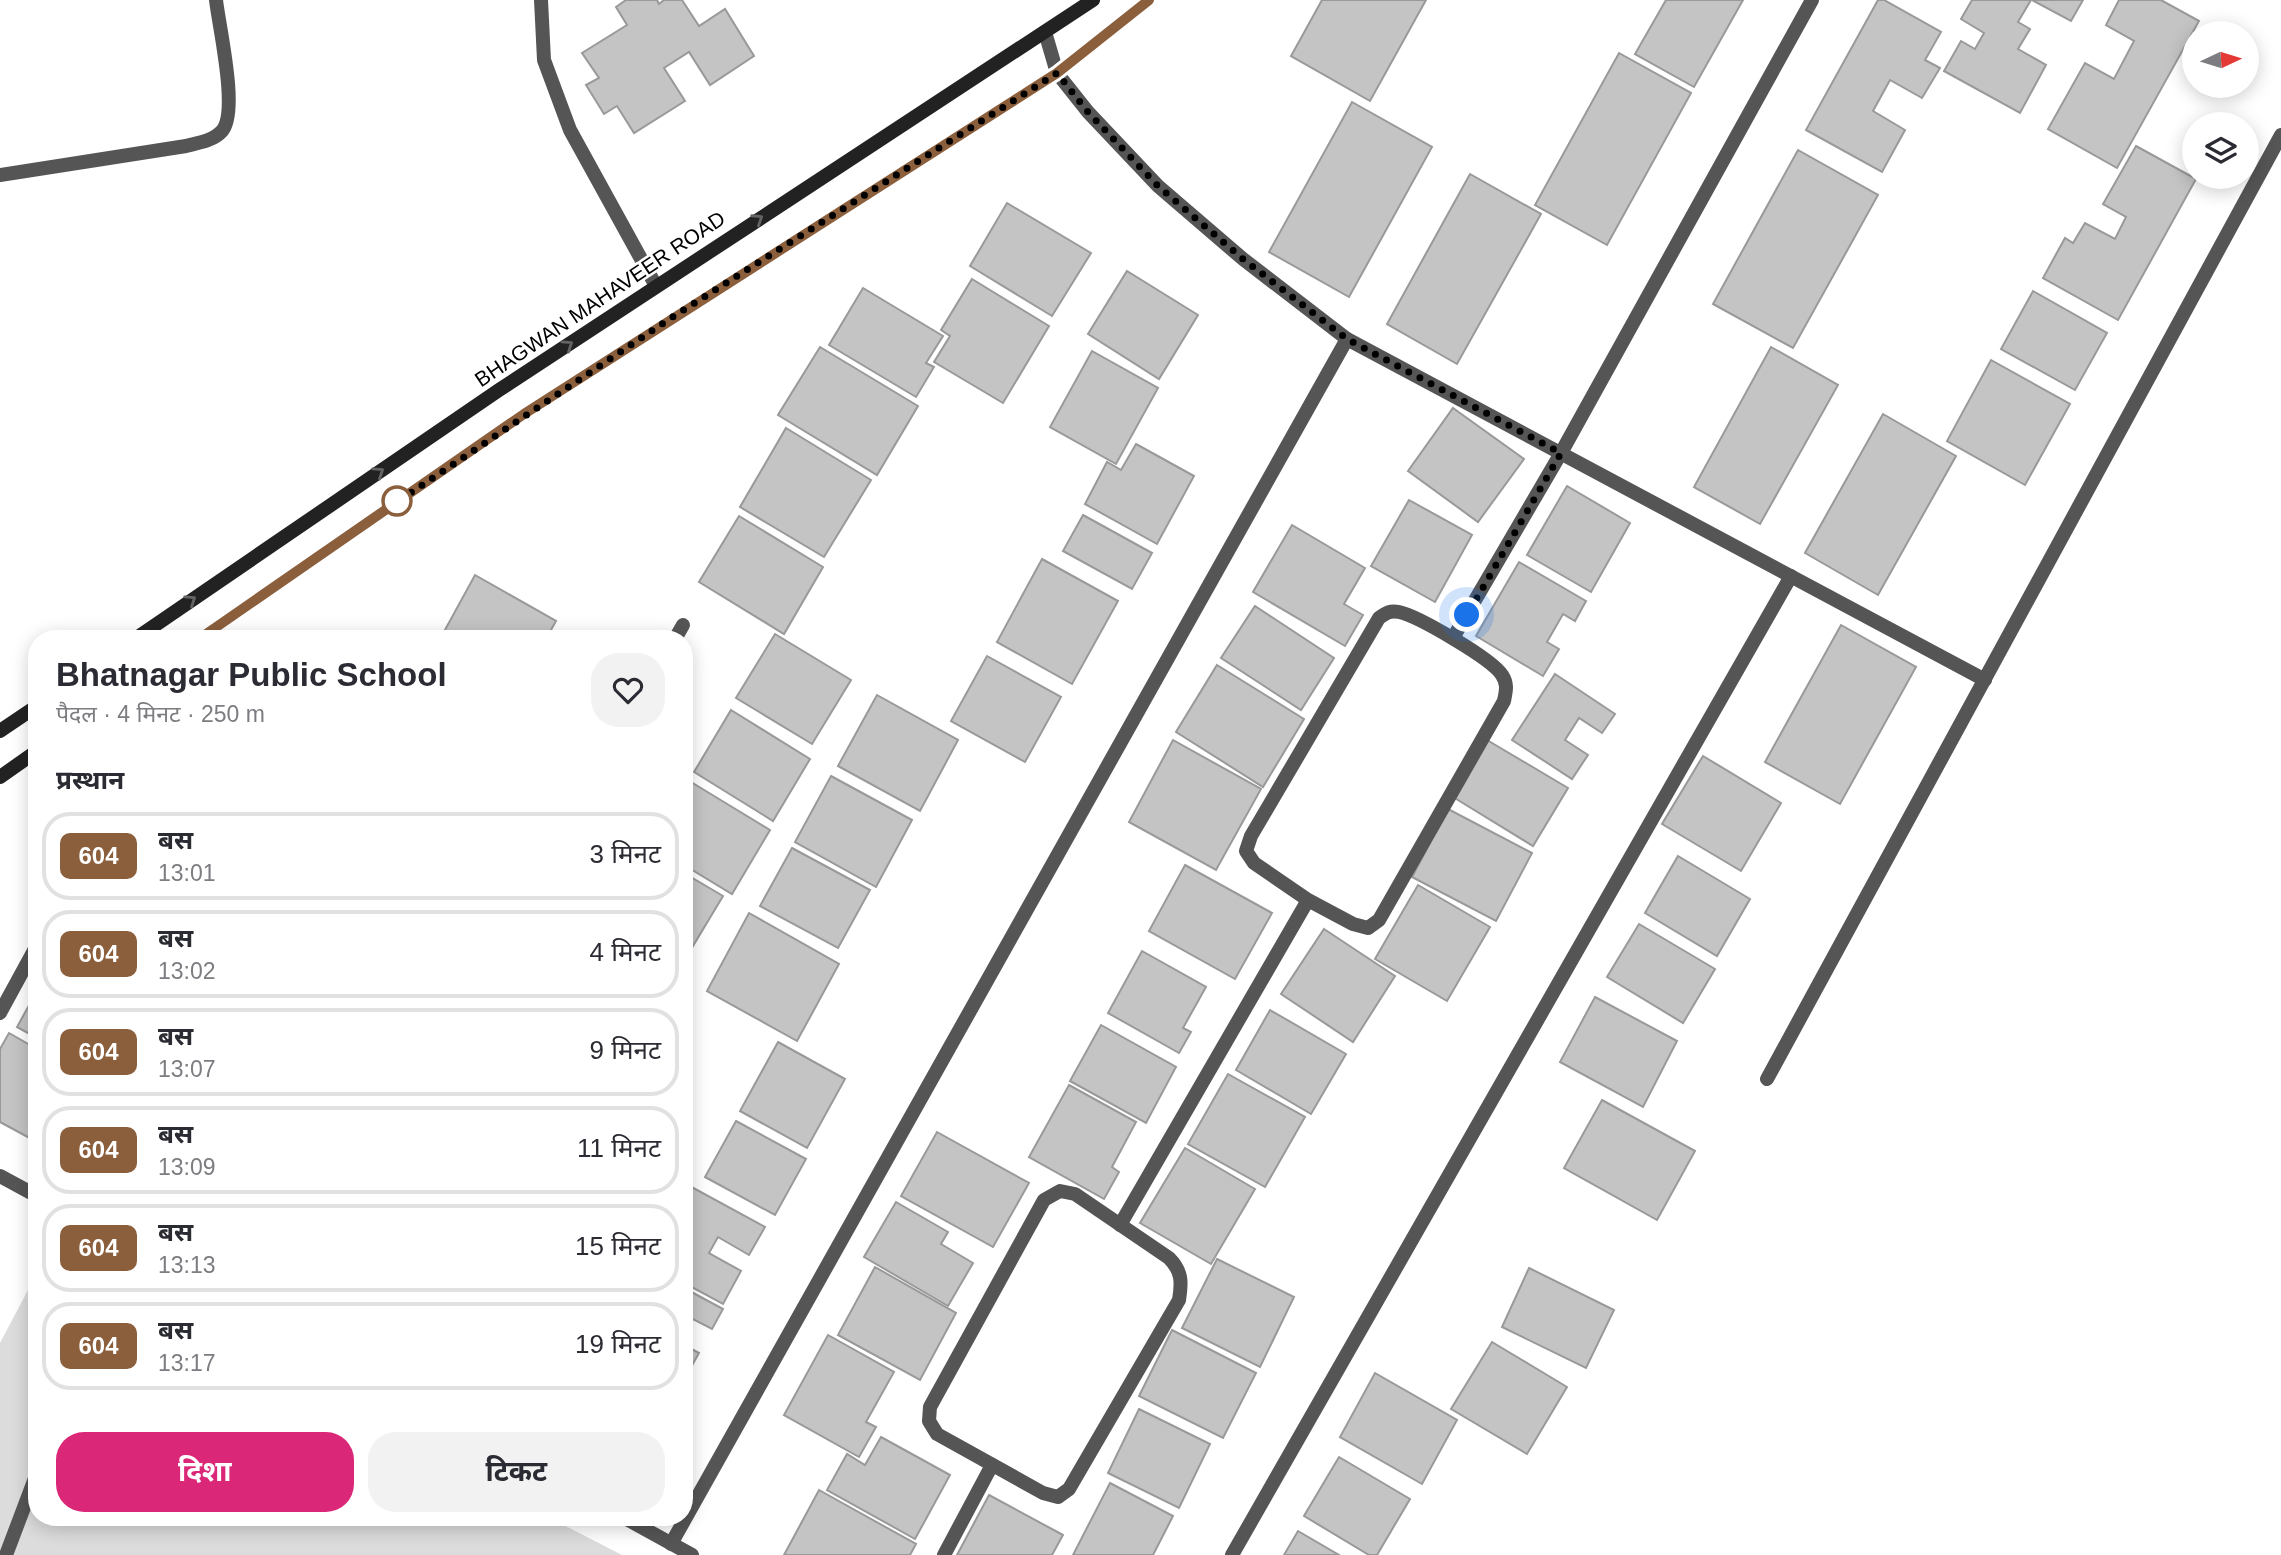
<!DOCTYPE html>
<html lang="hi">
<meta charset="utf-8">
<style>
body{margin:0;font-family:Helvetica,"Noto Sans Devanagari",sans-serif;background:#f2f2f3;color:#2b2b33;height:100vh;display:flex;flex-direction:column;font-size:26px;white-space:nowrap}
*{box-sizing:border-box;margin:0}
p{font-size:23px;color:#7c7c81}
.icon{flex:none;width:38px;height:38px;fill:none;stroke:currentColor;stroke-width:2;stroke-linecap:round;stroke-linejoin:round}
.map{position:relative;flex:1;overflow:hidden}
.panel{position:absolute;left:28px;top:630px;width:665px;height:896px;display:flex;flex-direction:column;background:#fff;border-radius:28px;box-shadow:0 4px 18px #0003}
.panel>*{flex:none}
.badge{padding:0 14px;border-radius:10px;font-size:24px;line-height:46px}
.needle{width:46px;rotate:86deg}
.fabs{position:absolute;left:2182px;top:21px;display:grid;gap:14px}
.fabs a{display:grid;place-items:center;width:77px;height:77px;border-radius:50%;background:#fff;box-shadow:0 4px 18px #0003;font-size:35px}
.you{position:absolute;width:35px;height:35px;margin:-18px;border:5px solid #fff;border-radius:50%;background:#1a73e8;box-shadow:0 0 0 10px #1a73e833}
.map>.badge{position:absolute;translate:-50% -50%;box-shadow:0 0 0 4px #fff}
h2{padding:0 28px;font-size:26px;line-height:63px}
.round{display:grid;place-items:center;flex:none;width:74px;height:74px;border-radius:28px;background:#f2f2f3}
.headline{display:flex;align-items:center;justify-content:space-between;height:119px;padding:0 28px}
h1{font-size:33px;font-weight:700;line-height:52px}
.action{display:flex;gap:14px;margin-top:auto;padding:14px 28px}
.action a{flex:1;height:80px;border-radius:28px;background:#db2777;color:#fff;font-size:28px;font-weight:700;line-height:80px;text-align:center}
.action a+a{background:#f2f2f3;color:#2b2b33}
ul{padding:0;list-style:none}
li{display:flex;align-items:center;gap:21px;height:88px;margin:0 14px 10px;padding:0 14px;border:4px solid #e1e1e2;border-radius:28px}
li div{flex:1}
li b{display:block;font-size:26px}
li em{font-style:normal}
li .badge{min-width:77px;font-weight:700;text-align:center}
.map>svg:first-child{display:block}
.green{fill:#dcdcdc}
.building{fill:#c4c4c4;stroke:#999;stroke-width:2}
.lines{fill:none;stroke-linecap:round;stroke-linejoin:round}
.lane{stroke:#555;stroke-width:14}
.street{stroke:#555;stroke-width:14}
.secondary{stroke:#222;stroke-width:14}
.oneway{stroke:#646464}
.line-casing{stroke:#fff;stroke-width:16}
.line{stroke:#8b5e3c;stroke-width:10}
.walk{stroke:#000;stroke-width:7;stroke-dasharray:0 12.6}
.stop-dot{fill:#fff;stroke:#8b5e3c;stroke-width:3.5}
.labels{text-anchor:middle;stroke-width:5;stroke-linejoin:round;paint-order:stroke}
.street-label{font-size:21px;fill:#000;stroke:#fff}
</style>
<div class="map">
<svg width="2281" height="1555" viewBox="0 0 2281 1555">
<rect width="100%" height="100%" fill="#fff"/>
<path class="green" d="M37,1273V1517H548L622,1555H0V1343Z"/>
<g class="building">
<path d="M626,0H657L659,4L664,0H682L699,26L725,9L754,56L710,85L689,52L664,68L685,101L634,133L617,106L604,114L586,85L599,78L582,53L627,25L616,7Z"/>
<path d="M1322,0H1426L1370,101L1291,56Z"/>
<path d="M1666,0H1743L1694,87L1635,54Z"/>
<path d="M1878,0H1884L1941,32L1925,60L1940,68L1922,98L1890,80L1873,111L1905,130L1882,172L1806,130Z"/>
<path d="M1972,0H2031L2018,22L2030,29L2018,49L2046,65L2020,113L1944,71L1961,41L1975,49L1984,33L1961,19Z"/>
<path d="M2032,0H2083L2071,21Z"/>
<path d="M2119,0H2161L2199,21L2117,168L2048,129L2085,63L2114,79L2134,41L2106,25Z"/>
<path d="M1619,53L1691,93L1607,245L1535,205Z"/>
<path d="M1352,102L1432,147L1349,297L1269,252Z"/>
<path d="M2136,146L2196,179L2118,320L2043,278L2065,238L2073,243L2085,223L2115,239L2126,217L2103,204Z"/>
<path d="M1798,150L1878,195L1793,348L1713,304Z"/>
<path d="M1470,174L1541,214L1457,364L1387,324Z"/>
<path d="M1007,203L1091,253L1052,316L970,266Z"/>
<path d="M1127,271L1198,315L1159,379L1088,334Z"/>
<path d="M972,279L1049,326L1003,403L934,362L950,336L941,330Z"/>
<path d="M863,288L943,336L926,363L934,367L916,397L829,345Z"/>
<path d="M2033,291L2107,333L2075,390L2001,349Z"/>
<path d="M820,347L918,406L877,475L778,415Z"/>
<path d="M1771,347L1838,385L1760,524L1694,487Z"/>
<path d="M1092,351L1158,388L1116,464L1050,427Z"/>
<path d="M1991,360L2070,404L2025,485L1947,441Z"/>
<path d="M1453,408L1524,459L1478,522L1408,471Z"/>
<path d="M1883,414L1956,456L1878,595L1805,553Z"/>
<path d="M786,428L871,480L824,557L740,507Z"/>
<path d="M1136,444L1194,476L1157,544L1085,504L1107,462L1121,470Z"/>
<path d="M1567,486L1630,523L1591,592L1527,555Z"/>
<path d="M1409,500L1472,535L1435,602L1371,566Z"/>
<path d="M1083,515L1152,553L1132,589L1063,551Z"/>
<path d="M739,516L823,567L784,634L699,582Z"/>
<path d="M1292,525L1365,568L1344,604L1363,615L1345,646L1253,592Z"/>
<path d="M1042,559L1118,601L1072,684L997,642Z"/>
<path d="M1519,562L1586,601L1575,621L1563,614L1547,642L1559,649L1543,676L1476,636Z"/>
<path d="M475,575L556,621L546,639H440Z"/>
<path d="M1255,606L1334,658L1301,710L1221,658Z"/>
<path d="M1841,625L1916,667L1840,804L1765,762Z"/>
<path d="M775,634L851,680L812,744L736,698Z"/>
<path d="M987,656L1061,697L1025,762L951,721Z"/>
<path d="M1217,665L1304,719L1263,787L1176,732Z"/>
<path d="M1555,674L1615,714L1602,733L1579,718L1565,740L1588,755L1572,779L1512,740Z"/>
<path d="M877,695L958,740L920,811L838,766Z"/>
<path d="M731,710L810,759L773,821L694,772Z"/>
<path d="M1173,740L1261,789L1216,870L1129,822Z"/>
<path d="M1487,740L1568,788L1533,846L1453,797Z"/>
<path d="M1703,756L1781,803L1741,871L1662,824Z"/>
<path d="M831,776L912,820L876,887L795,842Z"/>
<path d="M691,782L770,830L732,894L684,865V793Z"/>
<path d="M1448,809L1532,853L1496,921L1412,877Z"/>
<path d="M792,848L870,890L838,948L760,906Z"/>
<path d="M1678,856L1750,899L1717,956L1645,913Z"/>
<path d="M1185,865L1272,913L1235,979L1149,931Z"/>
<path d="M684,873L723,896L684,961Z"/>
<path d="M1418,885L1490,927L1447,1001L1375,959Z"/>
<path d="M749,913L839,964L797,1041L707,991Z"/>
<path d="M1639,924L1715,969L1683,1023L1607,977Z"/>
<path d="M1324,929L1395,976L1353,1042L1281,994Z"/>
<path d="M1142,951L1206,987L1183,1028L1191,1032L1179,1053L1108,1013Z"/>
<path d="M37,991V1038L17,1027Z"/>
<path d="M1595,997L1677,1041L1643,1107L1560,1062Z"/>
<path d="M1270,1010L1346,1054L1311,1114L1236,1070Z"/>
<path d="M1101,1025L1176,1067L1146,1123L1070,1081Z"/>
<path d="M9,1033L37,1049V1142L0,1122V1049Z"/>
<path d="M778,1042L845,1079L807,1148L740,1111Z"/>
<path d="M1228,1074L1305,1117L1265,1187L1188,1144Z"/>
<path d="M1069,1085L1136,1122L1112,1167L1119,1172L1104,1199L1029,1157Z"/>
<path d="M1602,1100L1695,1151L1657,1220L1564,1168Z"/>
<path d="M736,1121L806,1159L775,1215L705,1177Z"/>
<path d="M937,1132L1029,1183L993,1247L901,1196Z"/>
<path d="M1185,1148L1255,1189L1211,1264L1140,1223Z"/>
<path d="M686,1184L765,1227L749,1255L718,1237L709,1253L741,1271L723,1304L684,1283Z"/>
<path d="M896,1202L948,1232L941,1244L973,1263L948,1306L864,1257Z"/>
<path d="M1217,1259L1294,1297L1260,1367L1182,1328Z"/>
<path d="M875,1267L956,1313L920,1380L838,1335Z"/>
<path d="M1529,1268L1614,1310L1586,1368L1502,1327Z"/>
<path d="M684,1288L723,1309L712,1329L693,1319L684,1335Z"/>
<path d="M1172,1330L1256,1373L1223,1438L1139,1396Z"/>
<path d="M828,1335L894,1372L866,1422L876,1427L859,1457L784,1415Z"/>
<path d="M1492,1342L1567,1387L1527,1454L1451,1409Z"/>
<path d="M684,1345L699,1353L684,1380Z"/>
<path d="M1375,1373L1457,1420L1422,1484L1340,1437Z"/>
<path d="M1139,1409L1210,1444L1179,1508L1108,1473Z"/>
<path d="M881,1437L950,1475L915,1539L827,1490L847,1454L865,1465Z"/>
<path d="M1339,1457L1410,1499L1377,1555H1369L1304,1516Z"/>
<path d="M1110,1483L1173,1516L1153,1555H1073Z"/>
<path d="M819,1490L916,1544L910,1555H784Z"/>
<path d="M989,1495L1063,1535L1052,1555H957Z"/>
<path d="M1298,1531L1339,1555H1284Z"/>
</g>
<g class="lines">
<path class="lane" d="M0,175L186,146C198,143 213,141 222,131C239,112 219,27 216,0"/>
<g class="street">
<path d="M541,0L544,60L570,130L656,286"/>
<path d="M1045,32L1057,73L1088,112L1158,186L1243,259L1347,339L1985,680"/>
<path d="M1453,638L1561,453L1812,0"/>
<path d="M675,639L683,625"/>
<path d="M0,1013L37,945"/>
<path d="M1767,1079L2281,135"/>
<path d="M0,1176L37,1196"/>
<path d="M1060,1191L1075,1194L1169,1258C1182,1271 1182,1282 1179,1300L1069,1489L1058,1497L1043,1493L937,1434L929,1421L930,1407L1044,1200Z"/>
<path d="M1120,1225L1308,900L1353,924L1368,928L1379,920L1504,701C1506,691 1508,684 1502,675C1492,659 1418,616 1399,612C1390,610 1386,613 1379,618L1251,836L1246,851L1254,863L1308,900"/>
<path d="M623,1517L692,1555"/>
<path d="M671,1544L1347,339"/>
<path d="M6,1555L37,1473"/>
<path d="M944,1555L992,1465"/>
<path d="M1232,1555L1791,576"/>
</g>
<g class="secondary">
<path d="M135,639L499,390L1093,0"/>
<path d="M199,639L524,414L1057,73L1149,0"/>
<path d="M0,731L37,706"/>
<path d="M0,777L37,751"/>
</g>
</g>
<defs><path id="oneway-chevron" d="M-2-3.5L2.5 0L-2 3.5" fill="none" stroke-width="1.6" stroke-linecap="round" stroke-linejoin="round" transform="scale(1.75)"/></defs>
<g class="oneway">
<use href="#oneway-chevron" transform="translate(758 219) rotate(-33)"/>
<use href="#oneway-chevron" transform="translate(568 345) rotate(-34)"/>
<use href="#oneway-chevron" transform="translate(379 472) rotate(-34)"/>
<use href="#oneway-chevron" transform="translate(191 600) rotate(-34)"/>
</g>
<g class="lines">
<defs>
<path id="line" d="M199,639L524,414L1057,73L1149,0"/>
</defs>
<use href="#line" class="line-casing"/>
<use href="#line" class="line"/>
<path class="walk" d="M397,501L394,504L671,318L1057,73L1088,112L1158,186L1243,259L1347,339L1561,453L1467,615"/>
</g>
<circle class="stop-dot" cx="397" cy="501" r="14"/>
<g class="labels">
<g class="street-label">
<text transform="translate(600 299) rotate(-34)" y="7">BHAGWAN MAHAVEER ROAD</text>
</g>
</g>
</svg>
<div class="fabs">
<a><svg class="needle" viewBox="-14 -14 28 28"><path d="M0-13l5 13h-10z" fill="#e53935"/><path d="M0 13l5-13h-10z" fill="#7c7c81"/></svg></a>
<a><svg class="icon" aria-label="layers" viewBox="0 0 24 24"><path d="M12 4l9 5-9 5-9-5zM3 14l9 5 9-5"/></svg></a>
</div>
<div class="you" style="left:1467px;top:615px"></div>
<section class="panel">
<div class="headline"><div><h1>Bhatnagar Public School</h1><p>पैदल · 4 मिनट · 250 m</p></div><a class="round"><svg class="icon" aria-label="heart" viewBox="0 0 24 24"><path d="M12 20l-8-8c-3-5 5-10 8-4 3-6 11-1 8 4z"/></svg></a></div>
<h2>प्रस्थान</h2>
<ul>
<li><span class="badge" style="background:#8b5e3c;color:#fff">604</span><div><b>बस</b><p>13:01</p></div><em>3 मिनट</em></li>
<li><span class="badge" style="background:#8b5e3c;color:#fff">604</span><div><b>बस</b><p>13:02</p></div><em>4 मिनट</em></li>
<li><span class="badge" style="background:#8b5e3c;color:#fff">604</span><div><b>बस</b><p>13:07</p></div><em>9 मिनट</em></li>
<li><span class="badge" style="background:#8b5e3c;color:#fff">604</span><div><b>बस</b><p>13:09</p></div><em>11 मिनट</em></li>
<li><span class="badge" style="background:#8b5e3c;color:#fff">604</span><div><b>बस</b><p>13:13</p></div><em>15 मिनट</em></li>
<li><span class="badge" style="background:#8b5e3c;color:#fff">604</span><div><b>बस</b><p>13:17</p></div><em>19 मिनट</em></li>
</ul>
<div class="action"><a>दिशा</a><a>टिकट</a></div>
</section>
</div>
